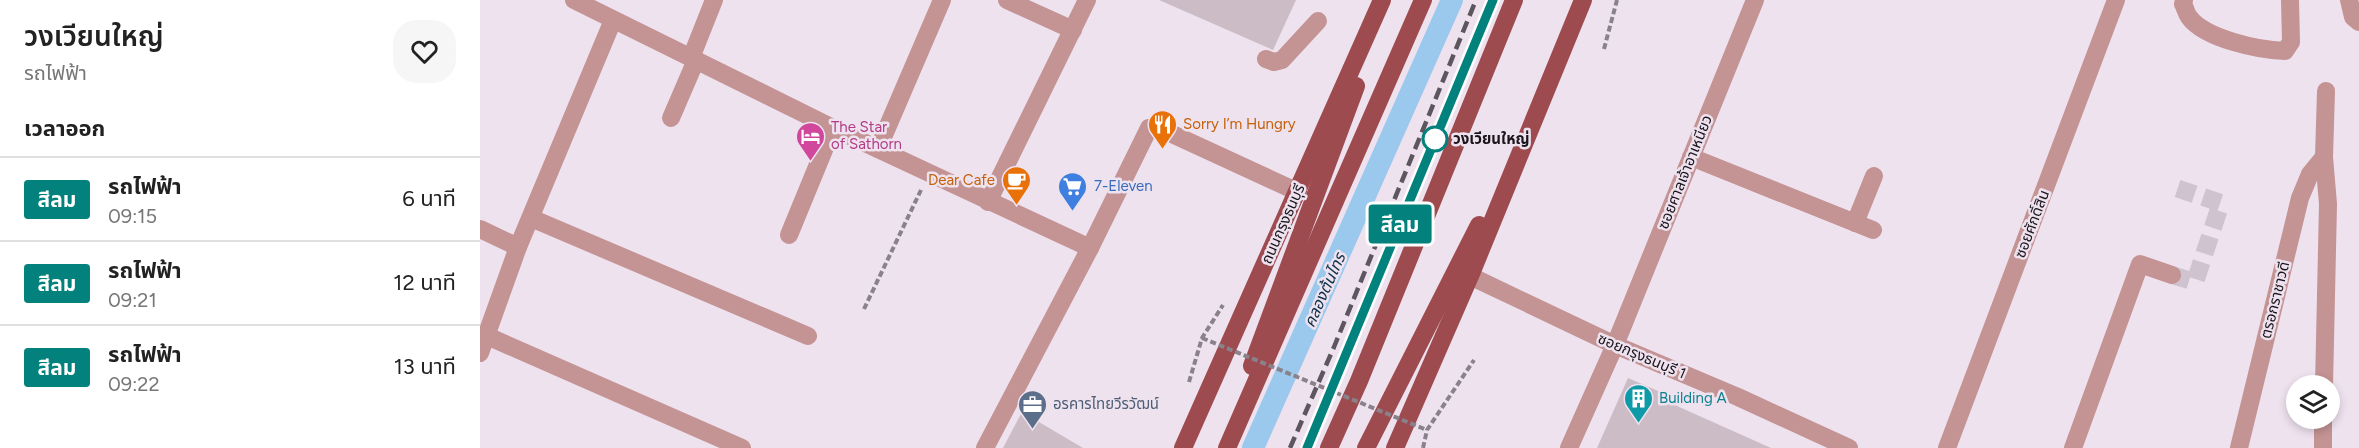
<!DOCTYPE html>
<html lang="th">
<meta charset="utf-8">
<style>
body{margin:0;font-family:Figtree,"Noto Sans Thai",sans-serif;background:#f6f6f6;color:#222;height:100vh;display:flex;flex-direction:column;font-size:22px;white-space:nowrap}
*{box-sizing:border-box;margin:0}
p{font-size:20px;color:#767676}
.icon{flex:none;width:33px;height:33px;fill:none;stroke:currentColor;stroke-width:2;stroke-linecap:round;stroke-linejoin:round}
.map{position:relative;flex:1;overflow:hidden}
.details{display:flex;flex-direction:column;background:#fff;width:480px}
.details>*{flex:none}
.badge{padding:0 12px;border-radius:4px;font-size:21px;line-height:39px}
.fabs{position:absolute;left:1806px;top:375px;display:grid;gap:12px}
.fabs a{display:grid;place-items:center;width:54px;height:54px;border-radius:50%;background:#fff;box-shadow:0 3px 9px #0003;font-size:30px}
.map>.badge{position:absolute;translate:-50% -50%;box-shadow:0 0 0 3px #fff}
h2{padding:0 24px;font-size:22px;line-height:54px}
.round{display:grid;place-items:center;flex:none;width:63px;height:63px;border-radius:24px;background:#f6f6f6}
.overview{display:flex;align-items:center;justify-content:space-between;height:102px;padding:0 24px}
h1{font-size:28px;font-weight:600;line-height:45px}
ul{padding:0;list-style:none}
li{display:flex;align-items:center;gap:18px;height:84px;padding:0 24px;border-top:2px solid #e0e0e0}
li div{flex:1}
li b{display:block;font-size:22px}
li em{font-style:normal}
li .badge{min-width:66px;font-weight:700;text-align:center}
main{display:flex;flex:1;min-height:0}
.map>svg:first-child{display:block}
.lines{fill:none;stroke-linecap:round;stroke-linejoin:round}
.canal{stroke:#9bc9ed;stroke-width:22}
.building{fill:#ccbcc5}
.minor-tunnel{stroke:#cec3cf;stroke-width:18;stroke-dasharray:18 9;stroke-linecap:butt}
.path{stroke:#8a828b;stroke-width:4;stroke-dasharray:6 3;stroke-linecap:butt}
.minor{stroke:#c49394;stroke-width:18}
.major{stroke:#9e4b50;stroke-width:18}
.rail{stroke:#5d565e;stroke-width:4.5;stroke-dasharray:12 6;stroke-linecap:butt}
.path-bridge{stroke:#8a828b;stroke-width:4;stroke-dasharray:6 3;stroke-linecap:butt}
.line-casing{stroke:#fff;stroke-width:14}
.line{stroke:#02817d;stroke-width:9}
.stop-dot{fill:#fff;stroke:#02817d;stroke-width:3}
.labels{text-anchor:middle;stroke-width:5;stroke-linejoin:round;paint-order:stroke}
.food-label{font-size:15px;fill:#c56008;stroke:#eee2ef;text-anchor:start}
.hotel-label{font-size:15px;fill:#b23c85;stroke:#eee2ef;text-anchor:start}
.stop-label{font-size:15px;font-weight:bold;fill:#19151a;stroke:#eee2ef;text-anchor:start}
.street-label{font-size:15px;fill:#19151a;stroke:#eee2ef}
.shop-label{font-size:15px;fill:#366cbe;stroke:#eee2ef;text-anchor:start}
.culture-label{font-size:15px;fill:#0d838f;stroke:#eee2ef;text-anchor:start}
.service-label{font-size:15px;fill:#4e5e75;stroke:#eee2ef;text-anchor:start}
.water-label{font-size:16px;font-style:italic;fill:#092e46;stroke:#eee2ef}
</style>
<main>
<section class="details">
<div class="overview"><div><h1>วงเวียนใหญ่</h1><p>รถไฟฟ้า</p></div><a class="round"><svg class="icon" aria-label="heart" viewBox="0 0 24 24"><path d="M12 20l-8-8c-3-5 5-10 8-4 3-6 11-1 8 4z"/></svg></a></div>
<h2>เวลาออก</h2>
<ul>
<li><span class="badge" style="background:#02817d;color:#fff">สีลม</span><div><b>รถไฟฟ้า</b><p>09:15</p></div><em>6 นาที</em></li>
<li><span class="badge" style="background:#02817d;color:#fff">สีลม</span><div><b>รถไฟฟ้า</b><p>09:21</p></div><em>12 นาที</em></li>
<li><span class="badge" style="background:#02817d;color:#fff">สีลม</span><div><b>รถไฟฟ้า</b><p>09:22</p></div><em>13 นาที</em></li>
</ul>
</section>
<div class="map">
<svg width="1879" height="448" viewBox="0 0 1879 448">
<rect width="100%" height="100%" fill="#eee2ef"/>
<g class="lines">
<path class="canal" d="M773,448L972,0"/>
</g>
<g class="building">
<path d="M679,0H816L793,50Z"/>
<path d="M1148,378L1199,400L1197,406L1291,448H1117Z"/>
<path d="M542,412L603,448H523Z"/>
</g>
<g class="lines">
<path class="minor-tunnel" d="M1692,275L1715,282L1741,203L1693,187"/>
<g class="path">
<path d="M1124,49L1137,0"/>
<path d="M384,309L441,190"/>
<path d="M709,382L722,338L743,305"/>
<path d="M943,448L947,430L994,360"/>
</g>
<g class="minor">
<path d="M94,0L353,128L610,248"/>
<path d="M527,0L593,30"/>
<path d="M1704,0L1703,4C1705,7 1706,13 1709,17C1725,39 1779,50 1805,51L1811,42L1810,0"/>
<path d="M1869,0L1873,17L1879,22"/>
<path d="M211,58L234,0"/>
<path d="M786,59L794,62L802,60L838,21"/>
<path d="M191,118L216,60"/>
<path d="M398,149L462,0"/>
<path d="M1211,157L1393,230"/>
<path d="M508,202L607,0"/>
<path d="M51,218L328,336"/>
<path d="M1375,223L1394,176"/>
<path d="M0,229L38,247"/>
<path d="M309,235L353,128"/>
<path d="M990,276L1135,345L1258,397L1369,448"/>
<path d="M7,336L262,448"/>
<path d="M0,353L38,247L133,20"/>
<path d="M1844,386L1848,204L1844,157L1846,91"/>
<path d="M505,448L610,248L669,128L677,127L818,192"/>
<path d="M1089,448L1135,345L1275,0"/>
<path d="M1467,448L1636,0"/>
<path d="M1593,448L1660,264L1692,275"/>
<path d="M1759,448L1820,198L1830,174L1844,157"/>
<path d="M1843,448V418"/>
</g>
<g class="major">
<path d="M772,366L876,86"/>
<path d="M703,448L902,0"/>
<path d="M747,448L943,0"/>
<path d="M849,448L879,381L1034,0"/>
<path d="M886,448L999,225"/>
<path d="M915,448L990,276L1103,0"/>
</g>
<g class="rail">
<path d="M810,448L854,347L996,0"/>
<path d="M826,448L1013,0"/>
</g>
<path class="path-bridge" d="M722,338L947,430"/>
</g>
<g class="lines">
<defs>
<path id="line" d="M827,448L1013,0"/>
</defs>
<use href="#line" class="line-casing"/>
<use href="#line" class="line"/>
</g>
<defs>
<symbol id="restaurant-pin" viewBox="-11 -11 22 30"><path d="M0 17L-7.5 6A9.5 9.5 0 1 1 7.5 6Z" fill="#e8710a" stroke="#eee2ef"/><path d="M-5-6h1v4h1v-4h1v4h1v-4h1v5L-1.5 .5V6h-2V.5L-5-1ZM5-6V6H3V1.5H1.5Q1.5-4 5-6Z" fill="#fff"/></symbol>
<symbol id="hotel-pin" viewBox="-11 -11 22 30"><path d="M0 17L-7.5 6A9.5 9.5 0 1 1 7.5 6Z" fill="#d1479c" stroke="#eee2ef"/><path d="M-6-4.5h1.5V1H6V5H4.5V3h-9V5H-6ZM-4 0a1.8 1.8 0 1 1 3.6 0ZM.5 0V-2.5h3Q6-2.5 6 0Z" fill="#fff"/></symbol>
<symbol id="cafe-pin" viewBox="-11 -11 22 30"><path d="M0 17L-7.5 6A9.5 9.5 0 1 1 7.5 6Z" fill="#e8710a" stroke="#eee2ef"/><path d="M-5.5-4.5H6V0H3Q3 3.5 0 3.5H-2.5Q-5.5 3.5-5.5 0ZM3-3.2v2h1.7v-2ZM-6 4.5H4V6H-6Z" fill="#fff"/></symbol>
<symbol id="supermarket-pin" viewBox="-11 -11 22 30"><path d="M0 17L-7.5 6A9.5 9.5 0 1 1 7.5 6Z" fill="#3f7fe0" stroke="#eee2ef"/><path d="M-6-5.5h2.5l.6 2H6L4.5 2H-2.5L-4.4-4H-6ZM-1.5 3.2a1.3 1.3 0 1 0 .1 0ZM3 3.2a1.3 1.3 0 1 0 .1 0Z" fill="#fff"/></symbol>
<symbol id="building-pin" viewBox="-11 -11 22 30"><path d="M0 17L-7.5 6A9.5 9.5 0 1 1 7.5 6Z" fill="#0f9aa8" stroke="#eee2ef"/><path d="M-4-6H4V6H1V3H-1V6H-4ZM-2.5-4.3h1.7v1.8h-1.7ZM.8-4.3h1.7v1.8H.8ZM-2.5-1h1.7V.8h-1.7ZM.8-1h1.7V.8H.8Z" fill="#fff"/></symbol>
<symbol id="office-pin" viewBox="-11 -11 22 30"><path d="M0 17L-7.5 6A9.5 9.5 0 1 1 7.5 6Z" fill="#5c6f8a" stroke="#eee2ef"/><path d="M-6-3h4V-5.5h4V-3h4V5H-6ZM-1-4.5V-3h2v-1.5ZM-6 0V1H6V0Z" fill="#fff"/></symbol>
</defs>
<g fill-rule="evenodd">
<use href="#restaurant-pin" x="666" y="108" width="33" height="45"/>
<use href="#hotel-pin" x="314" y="120" width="33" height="45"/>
<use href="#cafe-pin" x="520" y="164" width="33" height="45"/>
<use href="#supermarket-pin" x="576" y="170" width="33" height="45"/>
<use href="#building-pin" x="1142" y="382" width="33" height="45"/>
<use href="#office-pin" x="536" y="388" width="33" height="45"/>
</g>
<circle class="stop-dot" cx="955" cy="139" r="12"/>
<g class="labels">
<g class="food-label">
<text x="703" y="129">Sorry I’m Hungry</text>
<text x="515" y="185" text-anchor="end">Dear Cafe</text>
</g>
<g class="hotel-label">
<text x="351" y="132">The Star<tspan x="351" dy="17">of Sathorn</tspan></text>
</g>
<g class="stop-label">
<text x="973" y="144">วงเวียนใหญ่</text>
</g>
<g class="street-label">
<text transform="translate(1205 172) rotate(-68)" y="5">ซอยศาลเจ้าอาเหนียว</text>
<text transform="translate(803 224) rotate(-66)" y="5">ถนนกรุงธนบุรี</text>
<text transform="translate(1552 224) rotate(-69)" y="5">ซอยศักดิ์สิน</text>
<text transform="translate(1795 300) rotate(-76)" y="5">ตรอกราชาวดี</text>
<text transform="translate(1162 356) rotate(23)" y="5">ซอยกรุงธนบุรี 1</text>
</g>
<g class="shop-label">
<text x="614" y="191">7-Eleven</text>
</g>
<g class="culture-label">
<text x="1179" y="403">Building A</text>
</g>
<g class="service-label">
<text x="573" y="409">อรคารไทยวีรวัฒน์</text>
</g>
<g class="water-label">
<text transform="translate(844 290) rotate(-66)" y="6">คลองต้นไทร</text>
</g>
</g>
</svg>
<div class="fabs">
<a><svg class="icon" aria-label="layers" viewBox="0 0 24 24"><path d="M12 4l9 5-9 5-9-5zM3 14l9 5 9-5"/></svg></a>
</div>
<b class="badge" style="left:920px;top:224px;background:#02817d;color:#fff">สีลม</b>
</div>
</main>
